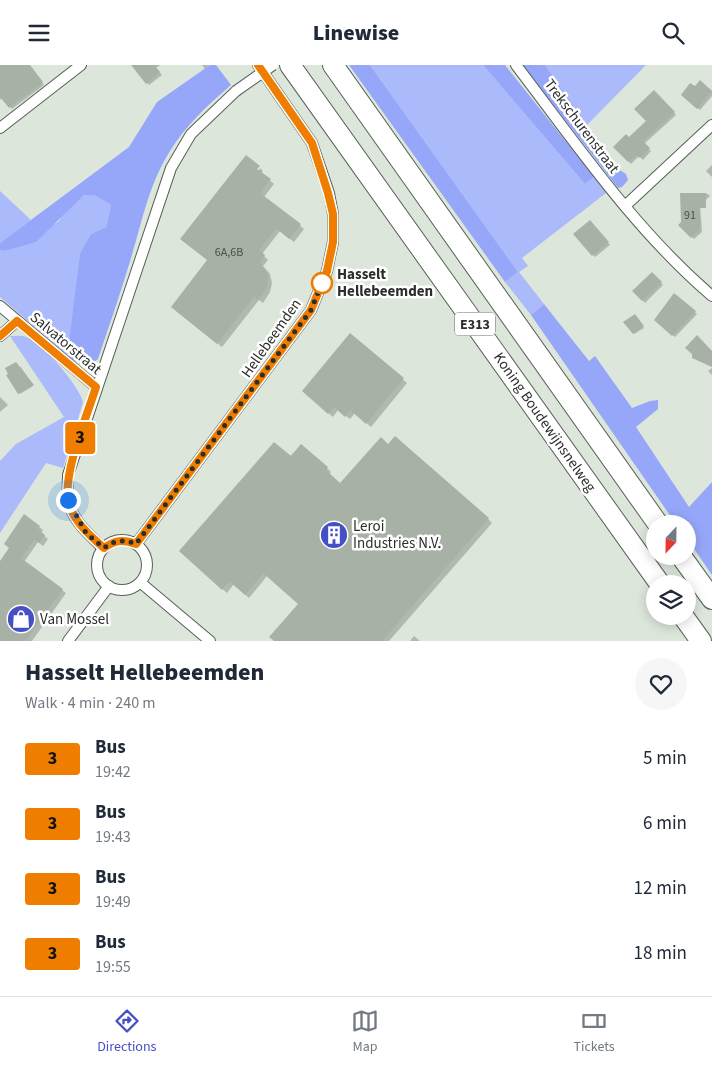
<!DOCTYPE html>
<meta charset="utf-8">
<style>
body{margin:0;font-family:"Source Sans 3",sans-serif;background:#f6f6f7;color:#1f2937;height:100vh;display:flex;flex-direction:column;font-size:19px;white-space:nowrap}
*{box-sizing:border-box;margin:0}
p{font-size:16px;color:#747a83}
.icon{flex:none;width:28px;height:28px;fill:none;stroke:currentColor;stroke-width:2;stroke-linecap:round;stroke-linejoin:round}
.map{position:relative;height:576px;overflow:hidden}
.details{display:flex;flex-direction:column;background:#fff;flex:1}
.details>*{flex:none}
.badge{padding:0 10px;border-radius:4px;font-size:18px;line-height:32px}
.needle{width:32px;rotate:202deg}
.fabs{position:absolute;left:646px;top:450px;display:grid;gap:10px}
.fabs a{display:grid;place-items:center;width:50px;height:50px;border-radius:50%;background:#fff;box-shadow:0 2px 12px #0003;font-size:25px}
.you{position:absolute;width:25px;height:25px;margin:-12px;border:4px solid #fff;border-radius:50%;background:#1a73e8;box-shadow:0 0 0 8px #1a73e833}
.map>.badge{position:absolute;translate:-50% -50%;box-shadow:0 0 0 2px #fff}
.round{display:grid;place-items:center;flex:none;width:52px;height:52px;border-radius:26px;background:#f6f6f7}
.head{display:flex;align-items:center;justify-content:space-between;height:85px;padding:0 25px}
h1{font-size:24px;font-weight:800;line-height:38px}
ul{padding:0;list-style:none}
li{display:flex;align-items:center;gap:15px;height:65px;padding:0 25px}
li div{flex:1}
li b{display:block;font-size:19px}
li em{font-style:normal}
li .badge{min-width:55px;font-weight:700;text-align:center}
header{display:flex;justify-content:space-between;align-items:center;height:65px;padding:0 25px;background:#fff;font-size:22px;font-weight:800}
.tab-bar{display:flex;justify-content:space-around;align-items:center;height:70px;border-top:1px solid #e0e1e3;background:#fff;font-size:14px;color:#747a83}
.tab-bar a{display:grid;justify-items:center;gap:2px}
.tab-bar .on{color:#464fc4}
.map>svg:first-child{display:block}
.green{fill:#abbafa}
.forest{fill:#96a7fa}
.shadow{fill:#0003}
.building{fill:#a8b1a6}
.lines{fill:none;stroke-linecap:round;stroke-linejoin:round}
.minor-casing{stroke:#586157;stroke-width:12}
.motorway-casing{stroke:#586157;stroke-width:22}
.minor{stroke:#fff;stroke-width:10}
.motorway{stroke:#fff;stroke-width:20}
.minor-bridge-casing{stroke:#586157;stroke-width:12;stroke-linecap:butt}
.minor-bridge{stroke:#fff;stroke-width:10}
.line-casing{stroke:#fff;stroke-width:11}
.line{stroke:#ef7d00;stroke-width:8}
.walk{stroke:#2b2f2b;stroke-width:5;stroke-dasharray:0 9}
.stop-dot{fill:#fff;stroke:#ef7d00;stroke-width:2.5}
.labels{text-anchor:middle;stroke-width:5;stroke-linejoin:round;paint-order:stroke}
.number-label{font-size:12px;fill:#4a504a}
.shield{fill:#fff;stroke:#6b6d6b;stroke-width:1}
.shield-label{font-size:14px;font-weight:bold;fill:#2b2f2b}
.street-label{font-size:15px;fill:#2b2f2b;stroke:#fff}
.stop-label{font-size:15px;font-weight:bold;fill:#2b2f2b;stroke:#fff;text-anchor:start}
.poi-label{font-size:15px;fill:#2b2f2b;stroke:#fff;text-anchor:start}
</style>
<header><svg class="icon" aria-label="menu" viewBox="0 0 24 24"><path d="M4 6h16M4 12h16M4 18h16"/></svg>Linewise<svg class="icon" aria-label="search" viewBox="0 0 24 24"><circle cx="10" cy="10" r="6"/><path d="M15 15l6 6"/></svg></header>
<div class="map">
<svg width="712" height="576" viewBox="0 0 712 576">
<rect width="100%" height="100%" fill="#dce6db"/>
<g class="green">
<path d="M370,0H483L585,119L594,112L606,128L522,193L528,201L519,207L544,239L531,250L505,217L518,207Z"/>
<path d="M545,0H646L587,60Z"/>
<path d="M0,126L31,155L0,178Z"/>
<path d="M84,130H94L111,140L106,162L91,169L80,188L69,292L0,232V185L4,186L58,157L69,142Z"/>
<path d="M10,271C15,271 22,270 26,272C44,280 78,319 83,337L63,403L46,398L0,468V396L16,379L64,352Z"/>
</g>
<g class="forest">
<path d="M210,0H216L231,20C208,40 186,60 170,86C149,119 142,157 131,193C121,227 109,261 98,294C87,304 79,300 69,292V278L80,188L91,169L106,162L111,140L94,130H84L36,177L4,186L0,185V178L129,82L157,37Z"/>
<path d="M349,0H370L518,207L505,217Z"/>
<path d="M483,0H505L594,112L585,119Z"/>
<path d="M522,0H545L618,104L626,109L628,115L622,122L618,123Z"/>
<path d="M544,239L589,296L595,291L632,343L650,336L658,335V344L636,362L689,442L712,417V510L688,475V459H676L531,250Z"/>
</g>
<g class="shadow">
<path d="M0,0H29L44,20L12,44L2,33L0,35Z"/>
<path d="M133,0H160L156,3L162,10L149,20Z"/>
<path d="M202,0H209L205,4Z"/>
<path d="M700,16L712,26V31L700,45L682,30L695,23Z"/>
<path d="M655,28L676,50L644,79L651,86L643,95L639,91L631,99L615,82L629,74L648,56Z"/>
<path d="M712,100V112L706,106Z"/>
<path d="M260,103L263,106L261,108L274,119L264,132L304,164L294,177L280,166L262,189L268,195L263,201L270,209L272,218L270,227L263,238L259,235L222,282L176,246L208,196Z"/>
<path d="M681,129H708L710,131L700,140L702,167L694,174L680,160L682,158Z"/>
<path d="M590,156L610,180L595,192L575,169Z"/>
<path d="M652,209L663,220L645,238L634,226Z"/>
<path d="M674,230L697,249L675,272L655,255Z"/>
<path d="M635,250L644,263L634,269L625,257Z"/>
<path d="M350,270L407,318L371,362L355,348L350,354L338,345L333,352L307,330Z"/>
<path d="M21,302L33,321L20,329L8,311Z"/>
<path d="M712,303V310L708,306Z"/>
<path d="M0,332L8,340L0,347Z"/>
<path d="M301,381L327,403L331,407L329,410L341,420L488,454L492,458L389,576H275L299,539L267,511L249,533L234,519L227,528L184,490Z"/>
<path d="M39,462L43,465L41,468L48,474L43,481L38,477L24,497L66,528L32,576H2L0,498Z"/>
<path d="M414,571L420,576H410Z"/>
</g>
<g class="building">
<path d="M0,0H30L43,17L9,43L0,32Z"/>
<path d="M131,0H154L160,7L146,19Z"/>
<path d="M700,15L712,26L697,44L681,30L690,18L695,21Z"/>
<path d="M654,25L675,47L643,76L650,83L640,93L636,90L628,97L613,82L626,69L629,72L646,56L634,44Z"/>
<path d="M246,90L260,101L257,104L271,114L260,128L301,159L289,174L276,163L259,185L265,190L260,197L268,209L267,223L258,235L254,232L217,279L171,242L207,195L180,174Z"/>
<path d="M680,128H706V143H700V164L691,173L678,160L681,157Z"/>
<path d="M590,155L609,177L592,191L573,169Z"/>
<path d="M652,207L662,217L642,236L632,226Z"/>
<path d="M674,228L696,246L672,271L654,255Z"/>
<path d="M635,249L644,261L633,269L623,257Z"/>
<path d="M350,268L404,313L366,359L350,345L345,352L334,342L328,349L302,326Z"/>
<path d="M697,270L712,286V302L692,293V289L685,283Z"/>
<path d="M16,297L34,320L18,329L6,310L8,309L5,303Z"/>
<path d="M395,371L489,453L382,576H274L269,572L298,539L263,508L245,530L229,516L222,525L179,486L274,377L291,391L301,379L328,402L326,405L340,418L381,372L388,379Z"/>
<path d="M24,449L40,461L38,464L45,470L39,478L34,475L21,493L63,524L25,576H0V496L9,483L4,479Z"/>
</g>
<g class="lines">
<defs>
<g id="minor">
<path d="M516,0C577,80 635,165 712,231"/>
<path d="M0,63L81,0"/>
<path d="M625,141L712,60"/>
<path d="M0,241L96,322"/>
<path d="M0,271L17,256"/>
<circle cx="122" cy="500" r="25"/>
<path d="M136,479L311,245L327,206L333,177V149L329,128L312,78L258,0"/>
<path d="M103,483C89,470 72,455 68,435C67,427 68,418 68,410L171,103L191,69L236,26"/>
<path d="M141,518L210,576"/>
<path d="M68,576L109,521"/>
</g>
<g id="motorway">
<path d="M290,0L660,519"/>
<path d="M333,0L658,459"/>
<path d="M681,491L712,534"/>
<path d="M683,551L701,576"/>
</g>
</defs>
<use href="#minor" class="minor-casing"/>
<use href="#motorway" class="motorway-casing"/>
<use href="#minor" class="minor"/>
<use href="#motorway" class="motorway"/>
<defs>
<path id="minor-bridge" d="M236,26L273,0"/>
</defs>
<use href="#minor-bridge" class="minor-bridge-casing"/>
<use href="#minor-bridge" class="minor-bridge"/>
</g>
<g class="lines">
<defs>
<path id="line" d="M0,271L17,256L96,322C87,351 64,405 68,434C71,454 89,470 104,483C115,475 123,474 136,479L311,245L327,206L333,177V149L328,128L312,78L258,0"/>
</defs>
<use href="#line" class="line-casing"/>
<use href="#line" class="line"/>
<path class="walk" d="M68,435L86,468L104,483C115,475 123,474 136,479L311,245L322,218"/>
</g>
<defs>
<symbol id="building-disc" viewBox="-11 -11 22 22"><circle r="9.5" fill="#464fc4" stroke="#fff"/><path d="M-4-6H4V6H1V3H-1V6H-4ZM-2.5-4.3h1.7v1.8h-1.7ZM.8-4.3h1.7v1.8H.8ZM-2.5-1h1.7V.8h-1.7ZM.8-1h1.7V.8H.8Z" fill="#fff"/></symbol>
<symbol id="shop-disc" viewBox="-11 -11 22 22"><circle r="9.5" fill="#464fc4" stroke="#fff"/><path d="M-5-2.5h2.3a2.7 3.5 0 0 1 5.4 0H5L5.5 6h-11ZM-1.5-2.5h3a1.5 2.3 0 0 0-3 0Z" fill="#fff"/></symbol>
</defs>
<g fill-rule="evenodd">
<use href="#building-disc" x="318" y="454" width="32" height="32"/>
<use href="#shop-disc" x="5" y="538" width="32" height="32"/>
</g>
<circle class="stop-dot" cx="322" cy="218" r="10"/>
<g class="labels">
<g class="number-label">
<text x="690" y="154">91</text>
<text x="229" y="191">6A,6B</text>
</g>
<rect class="shield" x="455" y="247.5" width="40" height="23" rx="4"/>
<g class="shield-label">
<text x="475" y="264">E313</text>
</g>
<g class="street-label">
<text transform="translate(582 61) rotate(53)" y="5">Trekschurenstraat</text>
<text transform="translate(271 273) rotate(-55)" y="5">Hellebeemden</text>
<text transform="translate(66 278) rotate(40)" y="5">Salvatorstraat</text>
<text transform="translate(545 357) rotate(55)" y="5">Koning Boudewijnsnelweg</text>
</g>
<g class="stop-label">
<text x="337" y="214">Hasselt<tspan x="337" dy="17">Hellebeemden</tspan></text>
</g>
<g class="poi-label">
<text x="353" y="466">Leroi<tspan x="353" dy="17">Industries N.V.</tspan></text>
<text x="40" y="559">Van Mossel</text>
</g>
</g>
</svg>
<div class="fabs">
<a><svg class="needle" viewBox="-14 -14 28 28"><path d="M0-13l5 13h-10z" fill="#e53935"/><path d="M0 13l5-13h-10z" fill="#747a83"/></svg></a>
<a><svg class="icon" aria-label="layers" viewBox="0 0 24 24"><path d="M12 4l9 5-9 5-9-5zM3 14l9 5 9-5"/></svg></a>
</div>
<div class="you" style="left:68px;top:435px"></div>
<b class="badge" style="left:80px;top:373px;background:#ef7d00;color:#111">3</b>
</div>
<section class="details">
<div class="head"><div><h1>Hasselt Hellebeemden</h1><p>Walk · 4 min · 240 m</p></div><a class="round"><svg class="icon" aria-label="heart" viewBox="0 0 24 24"><path d="M12 20l-8-8c-3-5 5-10 8-4 3-6 11-1 8 4z"/></svg></a></div>
<ul>
<li><span class="badge" style="background:#ef7d00;color:#111">3</span><div><b>Bus</b><p>19:42</p></div><em>5 min</em></li>
<li><span class="badge" style="background:#ef7d00;color:#111">3</span><div><b>Bus</b><p>19:43</p></div><em>6 min</em></li>
<li><span class="badge" style="background:#ef7d00;color:#111">3</span><div><b>Bus</b><p>19:49</p></div><em>12 min</em></li>
<li><span class="badge" style="background:#ef7d00;color:#111">3</span><div><b>Bus</b><p>19:55</p></div><em>18 min</em></li>
</ul>
</section>
<nav class="tab-bar">
<a class="on"><svg class="icon" aria-label="directions" viewBox="0 0 24 24"><path d="M12 3l9 9-9 9-9-9zM9 14v-3h6M13 9l2 2-2 2"/></svg>Directions</a>
<a><svg class="icon" aria-label="map" viewBox="0 0 24 24"><path d="M3 6l6-2 6 2 6-2v14l-6 2-6-2-6 2zM9 4v14M15 6v14"/></svg>Map</a>
<a><svg class="icon" aria-label="tickets" viewBox="0 0 24 24"><path d="M3 7h18v10H3zM15 7v10"/></svg>Tickets</a>
</nav>
